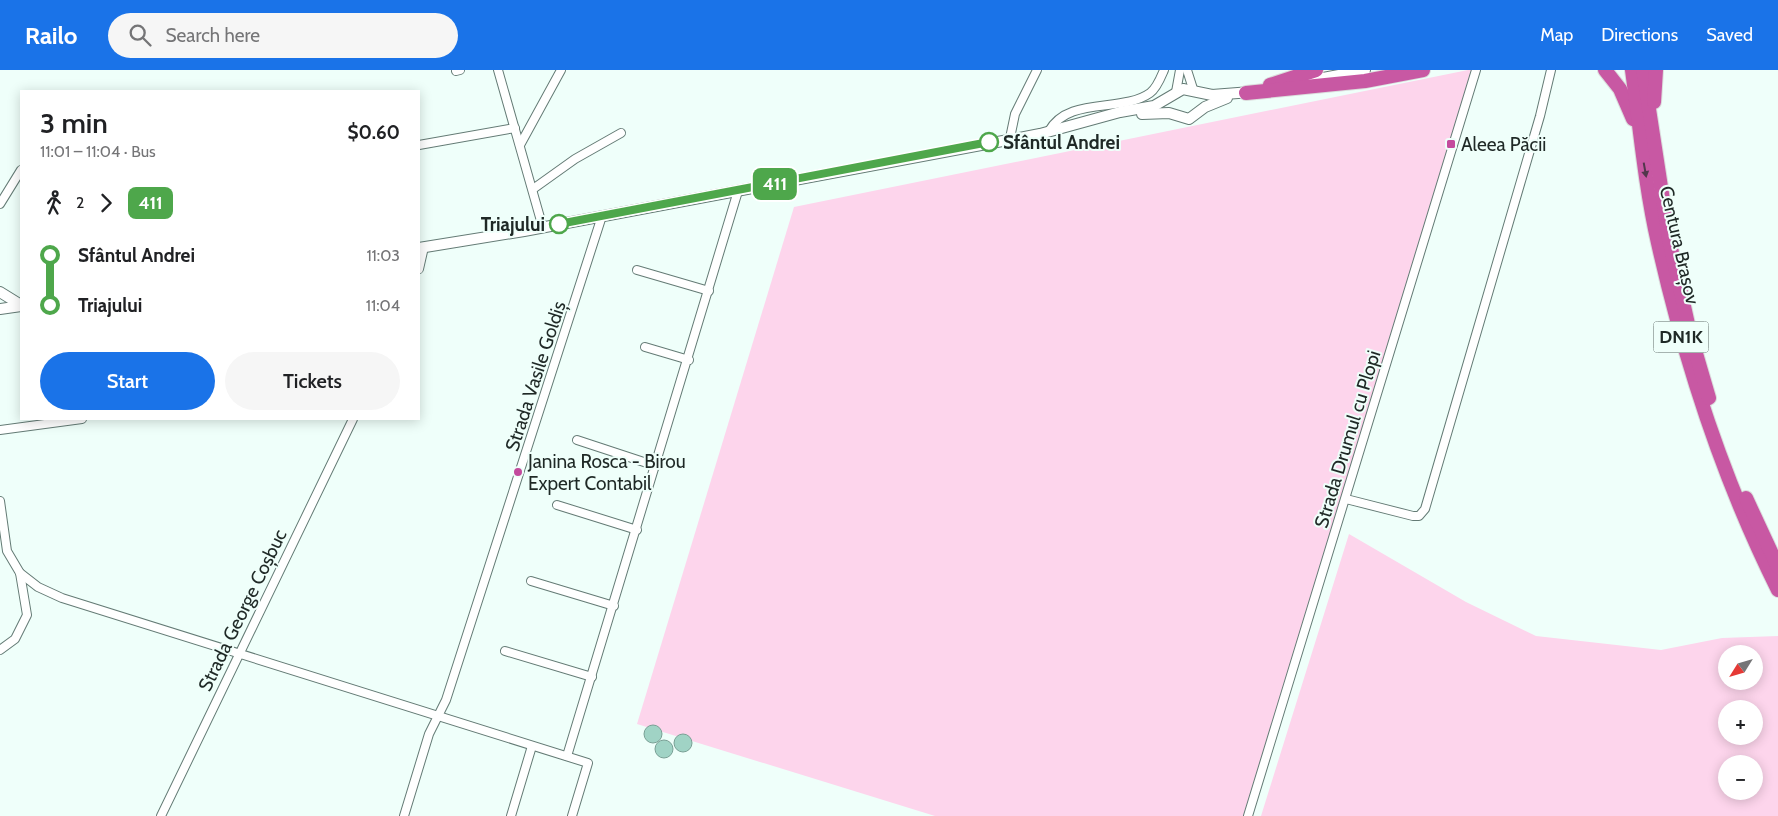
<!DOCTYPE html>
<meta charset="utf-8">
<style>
body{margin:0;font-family:Cabin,sans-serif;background:#f6f6f6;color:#202124;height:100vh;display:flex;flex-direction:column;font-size:19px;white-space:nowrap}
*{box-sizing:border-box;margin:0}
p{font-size:16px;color:#757577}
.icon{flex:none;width:28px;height:28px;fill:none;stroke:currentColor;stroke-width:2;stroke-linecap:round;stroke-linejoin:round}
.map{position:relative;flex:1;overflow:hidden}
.details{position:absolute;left:20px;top:20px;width:400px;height:330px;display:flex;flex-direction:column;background:#fff;border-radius:0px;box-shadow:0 2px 12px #0003}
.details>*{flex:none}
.badge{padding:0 10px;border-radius:8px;font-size:18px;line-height:32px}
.needle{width:32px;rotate:233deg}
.fabs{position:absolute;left:1718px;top:575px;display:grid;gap:10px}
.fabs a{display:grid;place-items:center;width:45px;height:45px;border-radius:50%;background:#fff;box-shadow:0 2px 12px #0003;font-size:25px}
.map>.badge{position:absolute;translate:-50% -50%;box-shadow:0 0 0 2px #fff}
.legs{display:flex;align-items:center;gap:8px;height:55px;padding:0 20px;font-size:16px}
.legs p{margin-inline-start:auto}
.overview{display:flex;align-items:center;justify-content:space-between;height:85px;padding:0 20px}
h1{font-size:28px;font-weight:600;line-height:38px}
.cta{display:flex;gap:10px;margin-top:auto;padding:10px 20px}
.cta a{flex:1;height:58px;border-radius:30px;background:#1a73e8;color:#fff;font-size:20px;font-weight:600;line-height:58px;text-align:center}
.cta a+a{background:#f6f6f6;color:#202124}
ul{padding:0 20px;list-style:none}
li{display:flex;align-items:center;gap:18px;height:50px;font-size:19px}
li i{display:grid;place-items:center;width:8px;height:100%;margin:0 6px;background:currentColor}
li i::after{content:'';width:12px;height:12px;margin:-6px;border:4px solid;border-radius:50%;background:#fff}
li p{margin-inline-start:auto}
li:first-child i{background:linear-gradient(#0000 50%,currentColor 0)}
li:last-child i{background:linear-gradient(currentColor 50%,#0000 0)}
header{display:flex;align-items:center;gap:30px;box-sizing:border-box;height:70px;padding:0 25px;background:#1a73e8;color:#fff}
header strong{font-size:24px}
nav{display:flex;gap:28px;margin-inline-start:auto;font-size:18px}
.search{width:350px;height:45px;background:#f6f6f6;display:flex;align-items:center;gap:12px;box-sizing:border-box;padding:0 18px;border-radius:28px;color:#757577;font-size:19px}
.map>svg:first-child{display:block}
.green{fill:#fdd5ec;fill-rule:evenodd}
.water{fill:#a0d3c5;stroke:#79a095}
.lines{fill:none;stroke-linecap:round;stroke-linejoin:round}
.street-casing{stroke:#647b75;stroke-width:10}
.secondary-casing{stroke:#647b75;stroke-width:12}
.highway-casing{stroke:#dbdddc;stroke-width:16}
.street{stroke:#fff;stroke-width:8}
.secondary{stroke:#fff;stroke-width:10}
.highway{stroke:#c858a3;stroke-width:14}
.oneway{fill:#52374c}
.line-1-casing{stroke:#fff;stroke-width:11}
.line-1{stroke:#4ea74b;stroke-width:8}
.stop-1-dot{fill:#fff;stroke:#4ea74b;stroke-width:2.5}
.poi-dot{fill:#c34a9d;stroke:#effffa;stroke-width:2}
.labels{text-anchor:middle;stroke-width:4;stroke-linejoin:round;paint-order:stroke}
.shield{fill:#effffa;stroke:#5d6966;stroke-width:1}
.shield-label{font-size:18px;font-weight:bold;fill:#1f2926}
.stop-label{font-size:19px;font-weight:bold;fill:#1f2926;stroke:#effffa;text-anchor:start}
.poi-label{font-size:19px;fill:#1f2926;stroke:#effffa;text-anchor:start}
.street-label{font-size:19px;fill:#1f2926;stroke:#effffa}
</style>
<header>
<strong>Railo</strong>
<div class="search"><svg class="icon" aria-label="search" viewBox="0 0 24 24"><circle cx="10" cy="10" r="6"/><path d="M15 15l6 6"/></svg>Search here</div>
<nav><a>Map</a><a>Directions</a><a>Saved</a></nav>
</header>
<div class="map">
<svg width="1778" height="746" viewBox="0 0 1778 746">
<rect width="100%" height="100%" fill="#effffa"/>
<g class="green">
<path d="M1468,0H1480L1244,746H935L637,654L794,137Z"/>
<path d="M1349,464L1466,532L1536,566L1661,580L1722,568L1778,566V746H1261ZM1726,584H1754V611H1726ZM1726,639H1754V666H1726ZM1726,694H1754V721H1726Z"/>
</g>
<g class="water">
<circle cx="653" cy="664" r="9"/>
<circle cx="683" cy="673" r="9"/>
<circle cx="664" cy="679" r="9"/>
</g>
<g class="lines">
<defs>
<g id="street">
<path d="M498,0L543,158"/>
<path d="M1187,0L1194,22"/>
<path d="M456,1L460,0"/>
<path d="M1176,22L1180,0"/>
<path d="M1049,61C1068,26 1122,43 1150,23C1157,18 1161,7 1164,0"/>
<path d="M1010,68L1015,44L1037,0"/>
<path d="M419,75L515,58"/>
<path d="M520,75L561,0"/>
<path d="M533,119L575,89L621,63"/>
<path d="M0,134L21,100"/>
<path d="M419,199L424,177"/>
<path d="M637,200L709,221"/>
<path d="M645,277L689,290"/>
<path d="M0,360L82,349"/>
<path d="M577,370L656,396"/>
<path d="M1346,429L1413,446H1419L1425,439L1540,46L1551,0"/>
<path d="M0,431L7,481L20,503L27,545L15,569L0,580"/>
<path d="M557,435L637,460"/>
<path d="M20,503L38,517L62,528L588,693L572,746"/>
<path d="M531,511L614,536"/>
<path d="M505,581L592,607"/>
<path d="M567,686L738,121"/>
<path d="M161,746L353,349"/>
<path d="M404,746L429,664L446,630L602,146"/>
<path d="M511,746L532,676"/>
<path d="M1248,746L1476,0"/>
</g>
<g id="secondary">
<path d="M1307,11L1365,0"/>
<path d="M1142,44L1169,43L1189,49L1205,37L1227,28"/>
<path d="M419,178L524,161L1040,64L1120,42L1154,36L1183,19L1212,25L1251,22"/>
<path d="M0,222L21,235"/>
<path d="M0,239L21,236"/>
</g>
<g id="highway">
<path d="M1605,0L1620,19L1633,49"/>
<path d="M1632,0C1640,58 1645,116 1658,173C1685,293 1723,410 1778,520"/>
<path d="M1643,0L1669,169L1690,263L1709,328"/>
<path d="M1270,15L1316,0"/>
<path d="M1246,23L1365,11L1423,0"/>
<path d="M1654,32L1656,0"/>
<path d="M1746,428L1778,497"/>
</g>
</defs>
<use href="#street" class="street-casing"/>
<use href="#secondary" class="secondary-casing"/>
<use href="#highway" class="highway-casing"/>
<use href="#street" class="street"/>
<use href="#secondary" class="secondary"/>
<use href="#highway" class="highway"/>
</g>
<defs><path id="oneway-solid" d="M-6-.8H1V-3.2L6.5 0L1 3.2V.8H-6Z" transform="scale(1.25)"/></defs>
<use class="oneway" href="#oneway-solid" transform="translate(1645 100) rotate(80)"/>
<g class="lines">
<defs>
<path id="line-1" d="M559,154L989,72"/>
</defs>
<use href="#line-1" class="line-1-casing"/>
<use href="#line-1" class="line-1"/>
</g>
<g class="stop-1-dot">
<circle cx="989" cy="72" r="9"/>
<circle cx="559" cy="154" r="9"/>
</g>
<g class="poi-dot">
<rect x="1446" y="69" width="10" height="10" rx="2.5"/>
<circle cx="518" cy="402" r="5"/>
</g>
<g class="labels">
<rect class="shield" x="1653.5" y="251.5" width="55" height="31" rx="4"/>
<g class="shield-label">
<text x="1681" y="273">DN1K</text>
</g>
<g class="stop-label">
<text x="1003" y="79">Sfântul Andrei</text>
<text x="545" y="161" text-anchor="end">Triajului</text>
</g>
<g class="poi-label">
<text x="1461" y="81">Aleea Păcii</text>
<text x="528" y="398">Janina Rosca - Birou<tspan x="528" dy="22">Expert Contabil</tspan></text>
</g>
<g class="street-label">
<text transform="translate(1680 175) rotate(77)" y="7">Centura Brașov</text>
<text transform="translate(535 306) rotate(-72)" y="7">Strada Vasile Goldiș</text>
<text transform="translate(1347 369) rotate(-73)" y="7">Strada Drumul cu Plopi</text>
<text transform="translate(242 540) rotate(-64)" y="7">Strada George Coșbuc</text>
</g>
</g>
</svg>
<div class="fabs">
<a><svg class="needle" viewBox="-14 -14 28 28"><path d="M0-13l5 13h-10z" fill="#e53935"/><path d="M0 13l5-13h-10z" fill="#757577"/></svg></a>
<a>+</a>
<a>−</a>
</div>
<b class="badge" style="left:775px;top:114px;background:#4ea74b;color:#fff">411</b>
<section class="details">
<div class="overview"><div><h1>3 min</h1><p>11:01 – 11:04 · Bus</p></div><b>$0.60</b></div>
<div class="legs"><svg class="icon" aria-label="walk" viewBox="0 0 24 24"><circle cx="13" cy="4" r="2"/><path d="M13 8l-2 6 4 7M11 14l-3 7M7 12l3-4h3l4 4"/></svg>2<svg class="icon" aria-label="forward" viewBox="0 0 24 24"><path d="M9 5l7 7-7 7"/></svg><b class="badge" style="background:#4ea74b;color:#fff">411</b></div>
<ul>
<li><i style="color:#4ea74b"></i><b>Sfântul Andrei</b><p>11:03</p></li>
<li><i style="color:#4ea74b"></i><b>Triajului</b><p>11:04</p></li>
</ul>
<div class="cta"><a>Start</a><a>Tickets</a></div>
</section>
</div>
